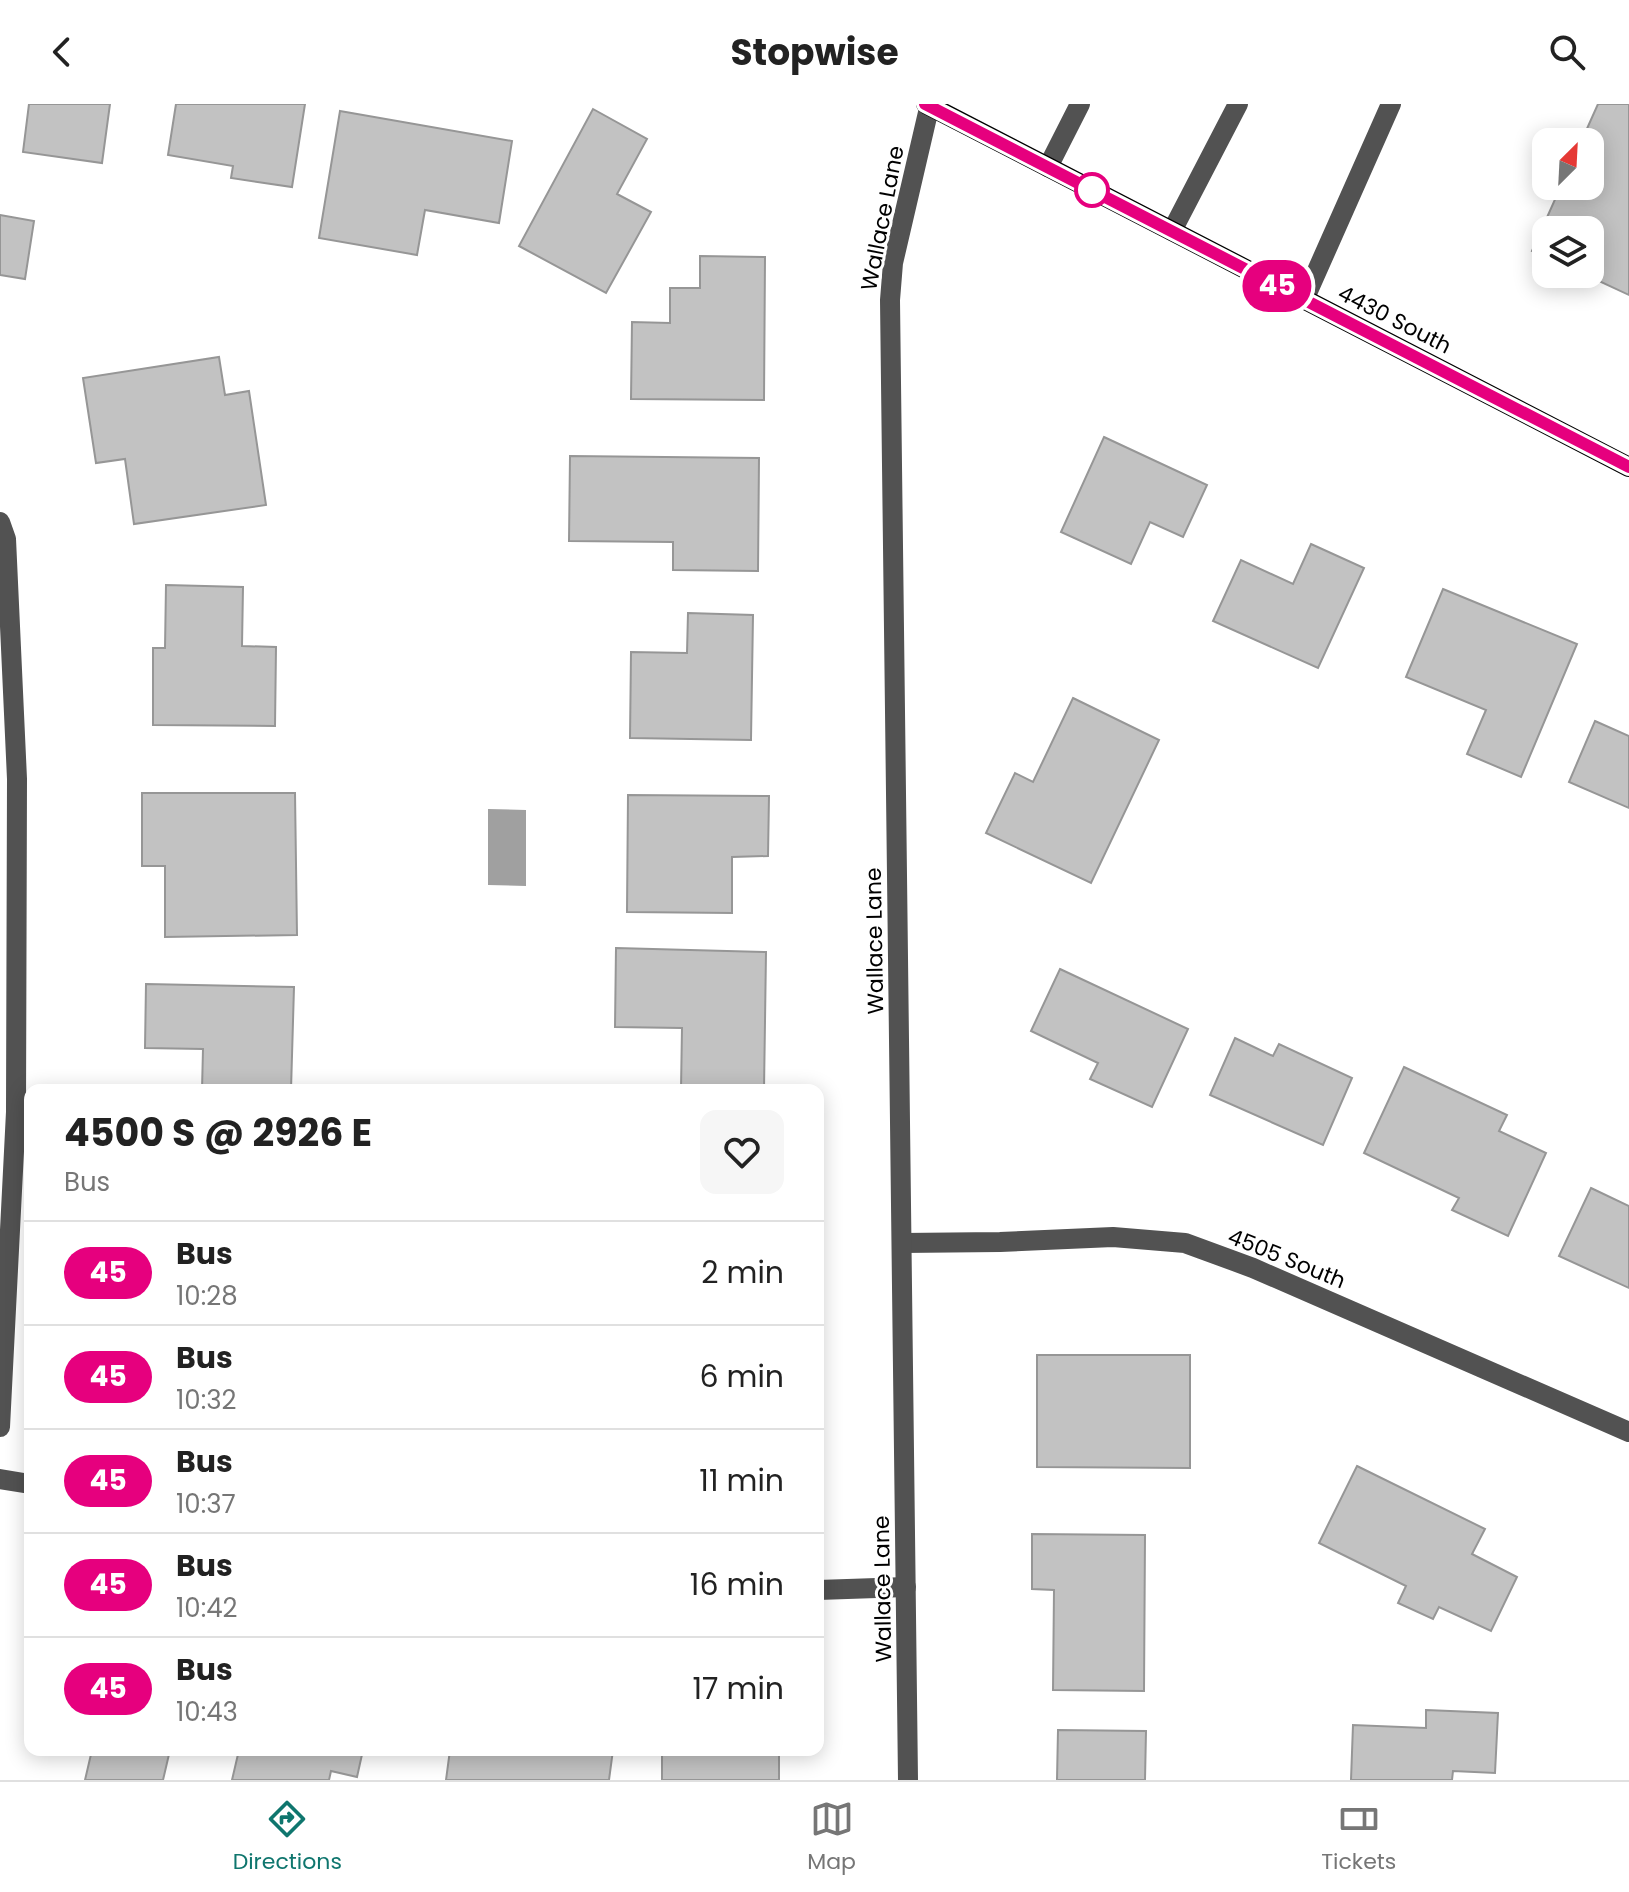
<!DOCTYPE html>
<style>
body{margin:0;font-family:Poppins,sans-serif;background:#f6f6f6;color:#222;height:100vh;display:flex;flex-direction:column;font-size:30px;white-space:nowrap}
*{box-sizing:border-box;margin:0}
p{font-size:26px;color:#767676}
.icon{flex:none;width:44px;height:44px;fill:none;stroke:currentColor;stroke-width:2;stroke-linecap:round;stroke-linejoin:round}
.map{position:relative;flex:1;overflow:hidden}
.sheet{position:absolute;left:24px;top:980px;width:800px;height:672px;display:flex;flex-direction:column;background:#fff;border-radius:16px;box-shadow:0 4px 20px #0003}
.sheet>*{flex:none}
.badge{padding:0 16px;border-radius:26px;font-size:28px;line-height:52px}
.needle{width:52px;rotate:24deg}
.buttons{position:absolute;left:1532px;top:24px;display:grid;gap:16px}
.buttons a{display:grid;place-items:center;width:72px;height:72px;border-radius:16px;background:#fff;box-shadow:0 4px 20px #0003;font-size:40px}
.map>.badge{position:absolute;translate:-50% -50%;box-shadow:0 0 0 4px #fff}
.round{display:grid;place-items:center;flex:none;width:84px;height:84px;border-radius:16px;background:#f6f6f6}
.overview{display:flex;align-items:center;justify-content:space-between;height:136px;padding:0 40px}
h1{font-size:38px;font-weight:700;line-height:60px}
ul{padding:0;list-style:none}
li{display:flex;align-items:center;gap:24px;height:104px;padding:0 40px;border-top:2px solid #e0e0e0}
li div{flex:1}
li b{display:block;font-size:30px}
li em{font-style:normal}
li .badge{min-width:88px;font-weight:700;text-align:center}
header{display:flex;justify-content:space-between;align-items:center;height:104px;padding:0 40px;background:#fff;font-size:36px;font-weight:700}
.menu{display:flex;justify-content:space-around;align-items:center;height:112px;border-top:2px solid #e0e0e0;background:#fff;font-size:22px;color:#767676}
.menu a{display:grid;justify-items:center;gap:4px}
.menu .current{color:#0f766e}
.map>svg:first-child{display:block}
.water{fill:#a0a0a0}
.building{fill:#c2c2c2;stroke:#969696;stroke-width:2}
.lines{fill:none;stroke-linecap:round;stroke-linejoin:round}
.minor{stroke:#525252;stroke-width:20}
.major{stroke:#000;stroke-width:20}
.line-casing{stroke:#fff;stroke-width:18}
.line{stroke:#e6007e;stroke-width:12}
.stop-dot{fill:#fff;stroke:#e6007e;stroke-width:4}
.labels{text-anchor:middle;stroke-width:6;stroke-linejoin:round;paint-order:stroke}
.street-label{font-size:22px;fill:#000;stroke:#fff}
</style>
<header><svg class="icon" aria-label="back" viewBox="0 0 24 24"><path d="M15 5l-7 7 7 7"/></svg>Stopwise<svg class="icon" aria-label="search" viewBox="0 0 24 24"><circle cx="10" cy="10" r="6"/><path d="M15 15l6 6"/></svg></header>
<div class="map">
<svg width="1629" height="1676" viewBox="0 0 1629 1676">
<rect width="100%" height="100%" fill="#fff"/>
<path class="water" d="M488,705L526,706V782L488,781Z"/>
<g class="building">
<path d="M29,0H110L102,59L23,48Z"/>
<path d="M176,0H305L292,83L231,74L233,62L168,51Z"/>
<path d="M1598,0H1629V191L1584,170H1590V126H1546V153L1532,147L1561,82H1590V38H1581Z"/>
<path d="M593,5L647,35L617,90L651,108L606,189L519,142Z"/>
<path d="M340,7L512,37L499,119L425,106L417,151L319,134Z"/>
<path d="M0,111L34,117L25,175L0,171Z"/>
<path d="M700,152L765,153L764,296L631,295L632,218L670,219V184H700Z"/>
<path d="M219,253L225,291L249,287L266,401L134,420L125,355L96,359L83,274Z"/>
<path d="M1104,333L1207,381L1183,433L1150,418L1131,460L1061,428Z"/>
<path d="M570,352L759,354L758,467L673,466V438L569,437Z"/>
<path d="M1311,440L1364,464L1318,564L1213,517L1241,456L1293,480Z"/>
<path d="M166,481L243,483L242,542L276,543L275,622L153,621V544H165Z"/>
<path d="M1443,485L1577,540L1521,673L1467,650L1486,606L1406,573Z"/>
<path d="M688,509L753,511L751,636L630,634L631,548L687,549Z"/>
<path d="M1073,594L1159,636L1091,779L986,729L1015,669L1033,678Z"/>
<path d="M1595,617L1629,632V704L1569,678Z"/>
<path d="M142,689H295L297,831L165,833V762H142Z"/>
<path d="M628,691L769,692L768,752L732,753V809L627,808Z"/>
<path d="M616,844L766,848L764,986H681L682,924L615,923Z"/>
<path d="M1060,865L1188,925L1152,1003L1090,975L1098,959L1031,927Z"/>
<path d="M146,880L294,883L291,986H202L203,945L145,944Z"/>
<path d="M1235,934L1273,952L1279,940L1352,974L1323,1041L1210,991Z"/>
<path d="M1404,963L1507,1011L1499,1027L1546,1049L1508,1132L1452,1106L1459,1094L1364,1049Z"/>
<path d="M1591,1084L1629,1102V1184L1559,1152Z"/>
<path d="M1037,1251H1190V1364L1037,1363Z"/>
<path d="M1357,1362L1485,1425L1472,1450L1517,1473L1491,1527L1439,1503L1433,1515L1398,1499L1406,1482L1319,1439Z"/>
<path d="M1032,1430L1145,1431L1144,1587L1053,1586L1054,1486L1032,1485Z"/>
<path d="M1426,1606L1498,1609L1495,1669L1453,1667L1452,1676H1351L1353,1621L1426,1624Z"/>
<path d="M1058,1626L1146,1627L1145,1676H1057Z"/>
<path d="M92,1646H170L163,1676H85Z"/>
<path d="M239,1646H363L357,1673L331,1667L329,1676H232Z"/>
<path d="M450,1646H613L609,1676H446Z"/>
<rect x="662" y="1646" width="117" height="30"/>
</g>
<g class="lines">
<g class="minor">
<path d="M1048,63L1080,0"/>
<path d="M1172,127L1238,0"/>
<path d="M1304,196L1391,0"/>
<path d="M0,418L6,435L17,675L16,1008L0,1323"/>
<path d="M902,1139L1000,1138L1113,1133L1185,1139L1253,1164L1629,1328"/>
<path d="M0,1375L30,1380"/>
<path d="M818,1486L906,1483"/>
<path d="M908,1676L890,196L893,159L930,0"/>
</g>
<path class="major" d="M926,0L1629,363"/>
</g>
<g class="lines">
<defs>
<path id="line" d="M925,0L1629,363"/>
</defs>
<use href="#line" class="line-casing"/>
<use href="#line" class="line"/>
</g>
<circle class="stop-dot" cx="1092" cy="86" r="16"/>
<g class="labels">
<g class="street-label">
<text transform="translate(882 114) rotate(-79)" y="8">Wallace Lane</text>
<text transform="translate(1395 215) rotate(27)" y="8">4430 South</text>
<text transform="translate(874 837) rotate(-91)" y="8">Wallace Lane</text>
<text transform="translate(1287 1154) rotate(22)" y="8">4505 South</text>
<text transform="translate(882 1485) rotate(-91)" y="8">Wallace Lane</text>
</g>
</g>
</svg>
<div class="buttons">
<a><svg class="needle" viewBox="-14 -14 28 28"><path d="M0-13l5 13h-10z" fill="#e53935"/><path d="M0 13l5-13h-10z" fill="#767676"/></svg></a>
<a><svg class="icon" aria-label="layers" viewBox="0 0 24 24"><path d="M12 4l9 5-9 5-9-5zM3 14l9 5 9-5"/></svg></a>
</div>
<b class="badge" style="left:1277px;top:182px;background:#e6007e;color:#fff">45</b>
<section class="sheet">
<div class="overview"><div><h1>4500 S @ 2926 E</h1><p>Bus</p></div><a class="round"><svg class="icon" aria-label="heart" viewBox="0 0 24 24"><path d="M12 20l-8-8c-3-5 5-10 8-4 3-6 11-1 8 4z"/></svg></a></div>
<ul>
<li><span class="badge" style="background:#e6007e;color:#fff">45</span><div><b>Bus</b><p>10:28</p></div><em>2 min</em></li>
<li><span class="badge" style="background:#e6007e;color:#fff">45</span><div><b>Bus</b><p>10:32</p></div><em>6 min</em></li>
<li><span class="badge" style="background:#e6007e;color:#fff">45</span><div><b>Bus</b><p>10:37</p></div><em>11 min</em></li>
<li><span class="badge" style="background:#e6007e;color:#fff">45</span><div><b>Bus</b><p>10:42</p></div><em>16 min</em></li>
<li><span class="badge" style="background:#e6007e;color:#fff">45</span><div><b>Bus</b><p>10:43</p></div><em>17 min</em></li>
</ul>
</section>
</div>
<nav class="menu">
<a class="current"><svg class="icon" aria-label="directions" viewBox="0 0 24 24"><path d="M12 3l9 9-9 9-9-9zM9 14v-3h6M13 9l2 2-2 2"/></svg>Directions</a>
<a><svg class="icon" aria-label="map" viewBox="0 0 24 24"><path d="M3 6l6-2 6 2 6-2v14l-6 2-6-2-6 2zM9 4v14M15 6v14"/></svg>Map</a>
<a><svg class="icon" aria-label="tickets" viewBox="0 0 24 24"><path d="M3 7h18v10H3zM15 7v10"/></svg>Tickets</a>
</nav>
